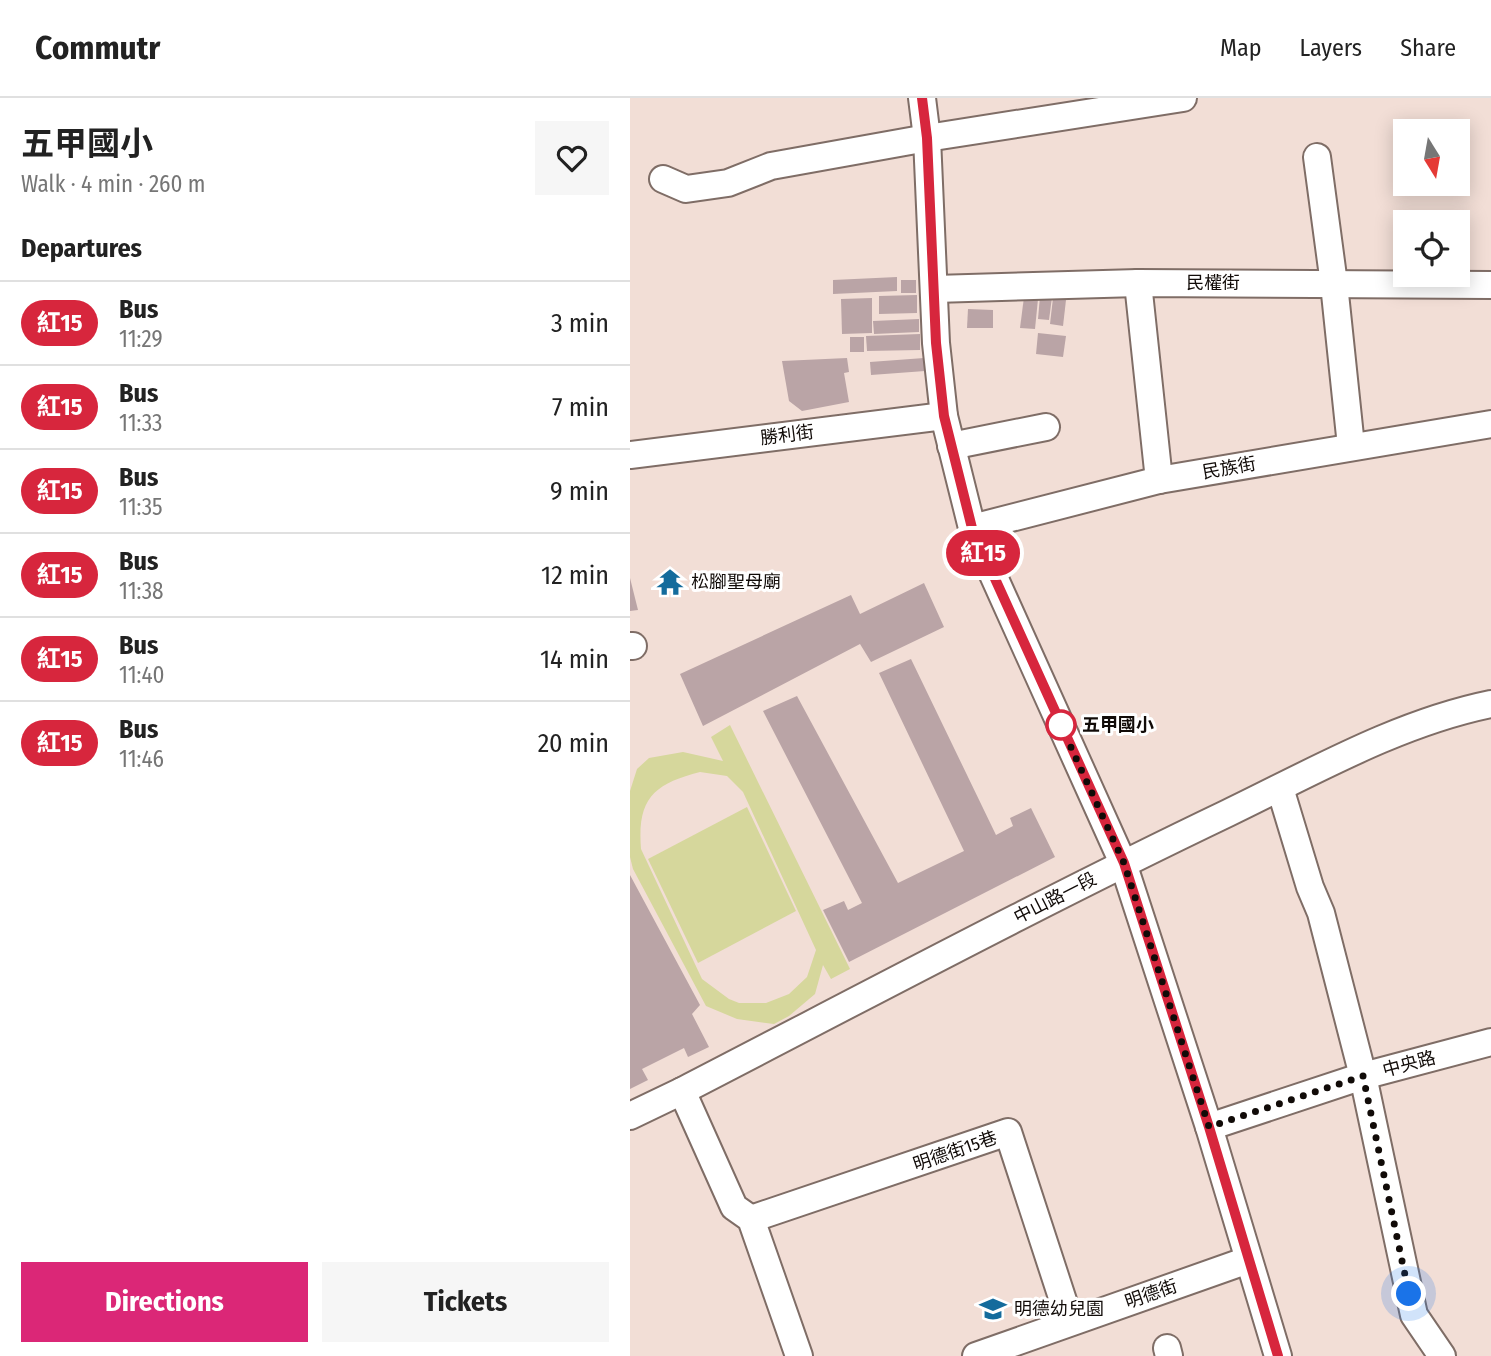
<!DOCTYPE html>
<meta charset="utf-8">
<style>
body{margin:0;font-family:"Fira Sans Condensed","Noto Sans TC",sans-serif;background:#f6f6f6;color:#222;height:100vh;display:flex;flex-direction:column;font-size:26px;white-space:nowrap}
*{box-sizing:border-box;margin:0}
p{font-size:23px;color:#767676}
.icon{flex:none;width:38px;height:38px;fill:none;stroke:currentColor;stroke-width:2;stroke-linecap:round;stroke-linejoin:round}
.map{position:relative;flex:1;overflow:hidden}
.side{display:flex;flex-direction:column;background:#fff;width:630px}
.side>*{flex:none}
.badge{padding:0 14px;border-radius:23px;font-size:24px;line-height:46px}
.needle{width:46px;rotate:169deg}
.controls{position:absolute;left:763px;top:21px;display:grid;gap:14px}
.controls a{display:grid;place-items:center;width:77px;height:77px;border-radius:0px;background:#fff;box-shadow:0 4px 18px #0003;font-size:35px}
.you{position:absolute;width:35px;height:35px;margin:-18px;border:5px solid #fff;border-radius:50%;background:#1a73e8;box-shadow:0 0 0 10px #1a73e833}
.map>.badge{position:absolute;translate:-50% -50%;box-shadow:0 0 0 4px #fff}
h2{padding:0 21px;font-size:26px;line-height:63px}
.round{display:grid;place-items:center;flex:none;width:74px;height:74px;border-radius:0px;background:#f6f6f6}
.head{display:flex;align-items:center;justify-content:space-between;height:119px;padding:0 21px}
h1{font-size:33px;font-weight:700;line-height:52px}
.primary-button{display:flex;gap:14px;margin-top:auto;padding:14px 21px}
.primary-button a{flex:1;height:80px;border-radius:0px;background:#db2777;color:#fff;font-size:28px;font-weight:700;line-height:80px;text-align:center}
.primary-button a+a{background:#f6f6f6;color:#222}
ul{padding:0;list-style:none}
li{display:flex;align-items:center;gap:21px;height:84px;padding:0 21px;border-top:2px solid #e0e0e0}
li div{flex:1}
li b{display:block;font-size:26px}
li em{font-style:normal}
li .badge{min-width:77px;font-weight:700;text-align:center}
header{display:flex;align-items:center;gap:42px;box-sizing:border-box;height:98px;padding:0 35px;background:#fff;border-bottom:2px solid #e0e0e0}
header strong{font-size:33px}
nav{display:flex;gap:38px;margin-inline-start:auto;font-size:24px}
main{display:flex;flex:1;min-height:0}
.map>svg:first-child{display:block}
.green{fill:#d6d79c;fill-rule:evenodd}
.building{fill:#baa4a6}
.lines{fill:none;stroke-linecap:round;stroke-linejoin:round}
.minor-casing{stroke:#7f6d66;stroke-width:30}
.minor{stroke:#fff;stroke-width:26}
.line-casing{stroke:#fff;stroke-width:16}
.line{stroke:#d7263d;stroke-width:10}
.walk{stroke:#110b08;stroke-width:7;stroke-dasharray:0 12.6}
.stop-dot{fill:#fff;stroke:#d7263d;stroke-width:3.5}
.labels{text-anchor:middle;stroke-width:6;stroke-linejoin:round;paint-order:stroke}
.street-label{font-size:18px;fill:#110b08;stroke:#fff}
.poi-label{font-size:18px;fill:#110b08;stroke:#fff;text-anchor:start}
.stop-label{font-size:18px;font-weight:bold;fill:#110b08;stroke:#fff;text-anchor:start}
</style>
<header>
<strong>Commutr</strong>
<nav><a>Map</a><a>Layers</a><a>Share</a></nav>
</header>
<main>
<section class="side">
<div class="head"><div><h1>五甲國小</h1><p>Walk · 4 min · 260 m</p></div><a class="round"><svg class="icon" aria-label="heart" viewBox="0 0 24 24"><path d="M12 20l-8-8c-3-5 5-10 8-4 3-6 11-1 8 4z"/></svg></a></div>
<h2>Departures</h2>
<ul>
<li><span class="badge" style="background:#d7263d;color:#fff">紅15</span><div><b>Bus</b><p>11:29</p></div><em>3 min</em></li>
<li><span class="badge" style="background:#d7263d;color:#fff">紅15</span><div><b>Bus</b><p>11:33</p></div><em>7 min</em></li>
<li><span class="badge" style="background:#d7263d;color:#fff">紅15</span><div><b>Bus</b><p>11:35</p></div><em>9 min</em></li>
<li><span class="badge" style="background:#d7263d;color:#fff">紅15</span><div><b>Bus</b><p>11:38</p></div><em>12 min</em></li>
<li><span class="badge" style="background:#d7263d;color:#fff">紅15</span><div><b>Bus</b><p>11:40</p></div><em>14 min</em></li>
<li><span class="badge" style="background:#d7263d;color:#fff">紅15</span><div><b>Bus</b><p>11:46</p></div><em>20 min</em></li>
</ul>
<div class="primary-button"><a>Directions</a><a>Tickets</a></div>
</section>
<div class="map">
<svg width="861" height="1258" viewBox="0 0 861 1258">
<rect width="100%" height="100%" fill="#f2ded6"/>
<g class="green">
<path d="M100,627L220,871L201,881L193,867L185,896L159,918L144,926L107,921L76,908L3,771L0,759V693L7,671L19,660L53,654L93,663L81,639ZM70,674L97,678L113,694L186,852L177,879L159,896L136,905H109L99,901L72,881L11,751C7,700 24,686 70,674Z"/>
<path d="M117,709L166,813L68,865L18,761Z"/>
</g>
<g class="building">
<path d="M267,179V193L203,196V182Z"/>
<rect x="271" y="182" width="15" height="13"/>
<path d="M287,197V215L249,216V198Z"/>
<path d="M410,198L422,199L419,222L408,221Z"/>
<path d="M394,199L408,201L405,231L390,230Z"/>
<path d="M242,200V235L212,236L211,201Z"/>
<path d="M423,200L436,202L433,228L420,226Z"/>
<path d="M338,211L363,212V230H337Z"/>
<path d="M289,221V234L244,236L243,223Z"/>
<path d="M408,235L436,238L433,259L406,256Z"/>
<path d="M290,236V252L237,253L236,238Z"/>
<rect x="220" y="239" width="14" height="15"/>
<path d="M217,260L219,274L214,275L219,304L172,313L159,303L152,263Z"/>
<path d="M294,260L295,273L241,277L240,264Z"/>
<path d="M0,480L8,512L0,513Z"/>
<path d="M294,485L314,529L241,564L230,546L73,628L50,576L221,497L230,516Z"/>
<path d="M281,561L366,737L383,728L380,720L401,710L425,759L219,864L193,812L214,803L218,812L232,805L133,613L167,598L268,785L334,753L249,575Z"/>
<path d="M0,777L70,907L62,916L79,949L58,959L54,950L12,971L18,982L0,991Z"/>
</g>
<g class="lines">
<defs>
<g id="minor">
<path d="M292,0L297,40L306,245L314,318L342,430L493,765L579,1029L648,1258"/>
<path d="M687,59L704,186L721,348"/>
<path d="M33,81L56,91L98,85L141,68L297,40L553,0"/>
<path d="M508,185L529,382"/>
<path d="M305,191L508,185L861,187"/>
<path d="M321,348L416,329"/>
<path d="M0,357L314,318"/>
<path d="M342,430L529,382L861,326"/>
<path d="M0,548H3"/>
<path d="M650,690L680,789L691,815L733,978L784,1217L812,1258"/>
<path d="M52,993L104,1109L121,1121L169,1258"/>
<path d="M0,1018L52,993C234,899 414,803 598,715C683,674 768,625 861,606"/>
<path d="M579,1029L733,978L861,944"/>
<path d="M121,1121L378,1034L440,1224"/>
<path d="M537,1250L539,1258"/>
<path d="M346,1258L618,1162"/>
</g>
</defs>
<use href="#minor" class="minor-casing"/>
<use href="#minor" class="minor"/>
</g>
<g class="lines">
<defs>
<path id="line" d="M292,0L297,40L306,245L314,318L342,430L494,765L579,1029L648,1258"/>
</defs>
<use href="#line" class="line-casing"/>
<use href="#line" class="line"/>
<path class="walk" d="M431,627L428,621L494,765L579,1029L733,978L779,1196"/>
</g>
<defs>
<symbol id="temple-bare" viewBox="-9 -9 18 18"><path d="M0-6L5-2H3V0L6.5 2.5H4V6H1.5V3h-3V6H-4V2.5H-6.5L-3 0V-2H-5Z" fill="#146b9c" stroke="#fff" stroke-width="2.5" paint-order="stroke"/></symbol>
<symbol id="school-bare" viewBox="-9 -9 18 18"><path d="M0-5L7-2L0 1L-7-2ZM-4 1L0 2.5L4 1V4Q0 6-4 4Z" fill="#146b9c" stroke="#fff" stroke-width="2.5" paint-order="stroke"/></symbol>
</defs>
<g fill-rule="evenodd">
<use href="#temple-bare" x="21" y="465" width="38" height="38"/>
<use href="#school-bare" x="344" y="1192" width="38" height="38"/>
</g>
<circle class="stop-dot" cx="431" cy="627" r="14"/>
<g class="labels">
<g class="street-label">
<text x="583" y="191">民權街</text>
<text transform="translate(157 337) rotate(-7)" y="6">勝利街</text>
<text transform="translate(599 370) rotate(-10)" y="6">民族街</text>
<text transform="translate(425 800) rotate(-27)" y="6">中山路一段</text>
<text transform="translate(779 966) rotate(-15)" y="6">中央路</text>
<text transform="translate(325 1053) rotate(-19)" y="6">明德街15巷</text>
<text transform="translate(521 1196) rotate(-19)" y="6">明德街</text>
</g>
<g class="poi-label">
<text x="61" y="490">松腳聖母廟</text>
<text x="384" y="1217">明德幼兒園</text>
</g>
<g class="stop-label">
<text x="452" y="633">五甲國小</text>
</g>
</g>
</svg>
<div class="controls">
<a><svg class="needle" viewBox="-14 -14 28 28"><path d="M0-13l5 13h-10z" fill="#e53935"/><path d="M0 13l5-13h-10z" fill="#767676"/></svg></a>
<a><svg class="icon" aria-label="locate" viewBox="0 0 24 24"><circle cx="12" cy="12" r="6"/><path d="M12 2v4M12 18v4M2 12h4M18 12h4"/></svg></a>
</div>
<div class="you" style="left:779px;top:1196px"></div>
<b class="badge" style="left:353px;top:455px;background:#d7263d;color:#fff">紅15</b>
</div>
</main>
